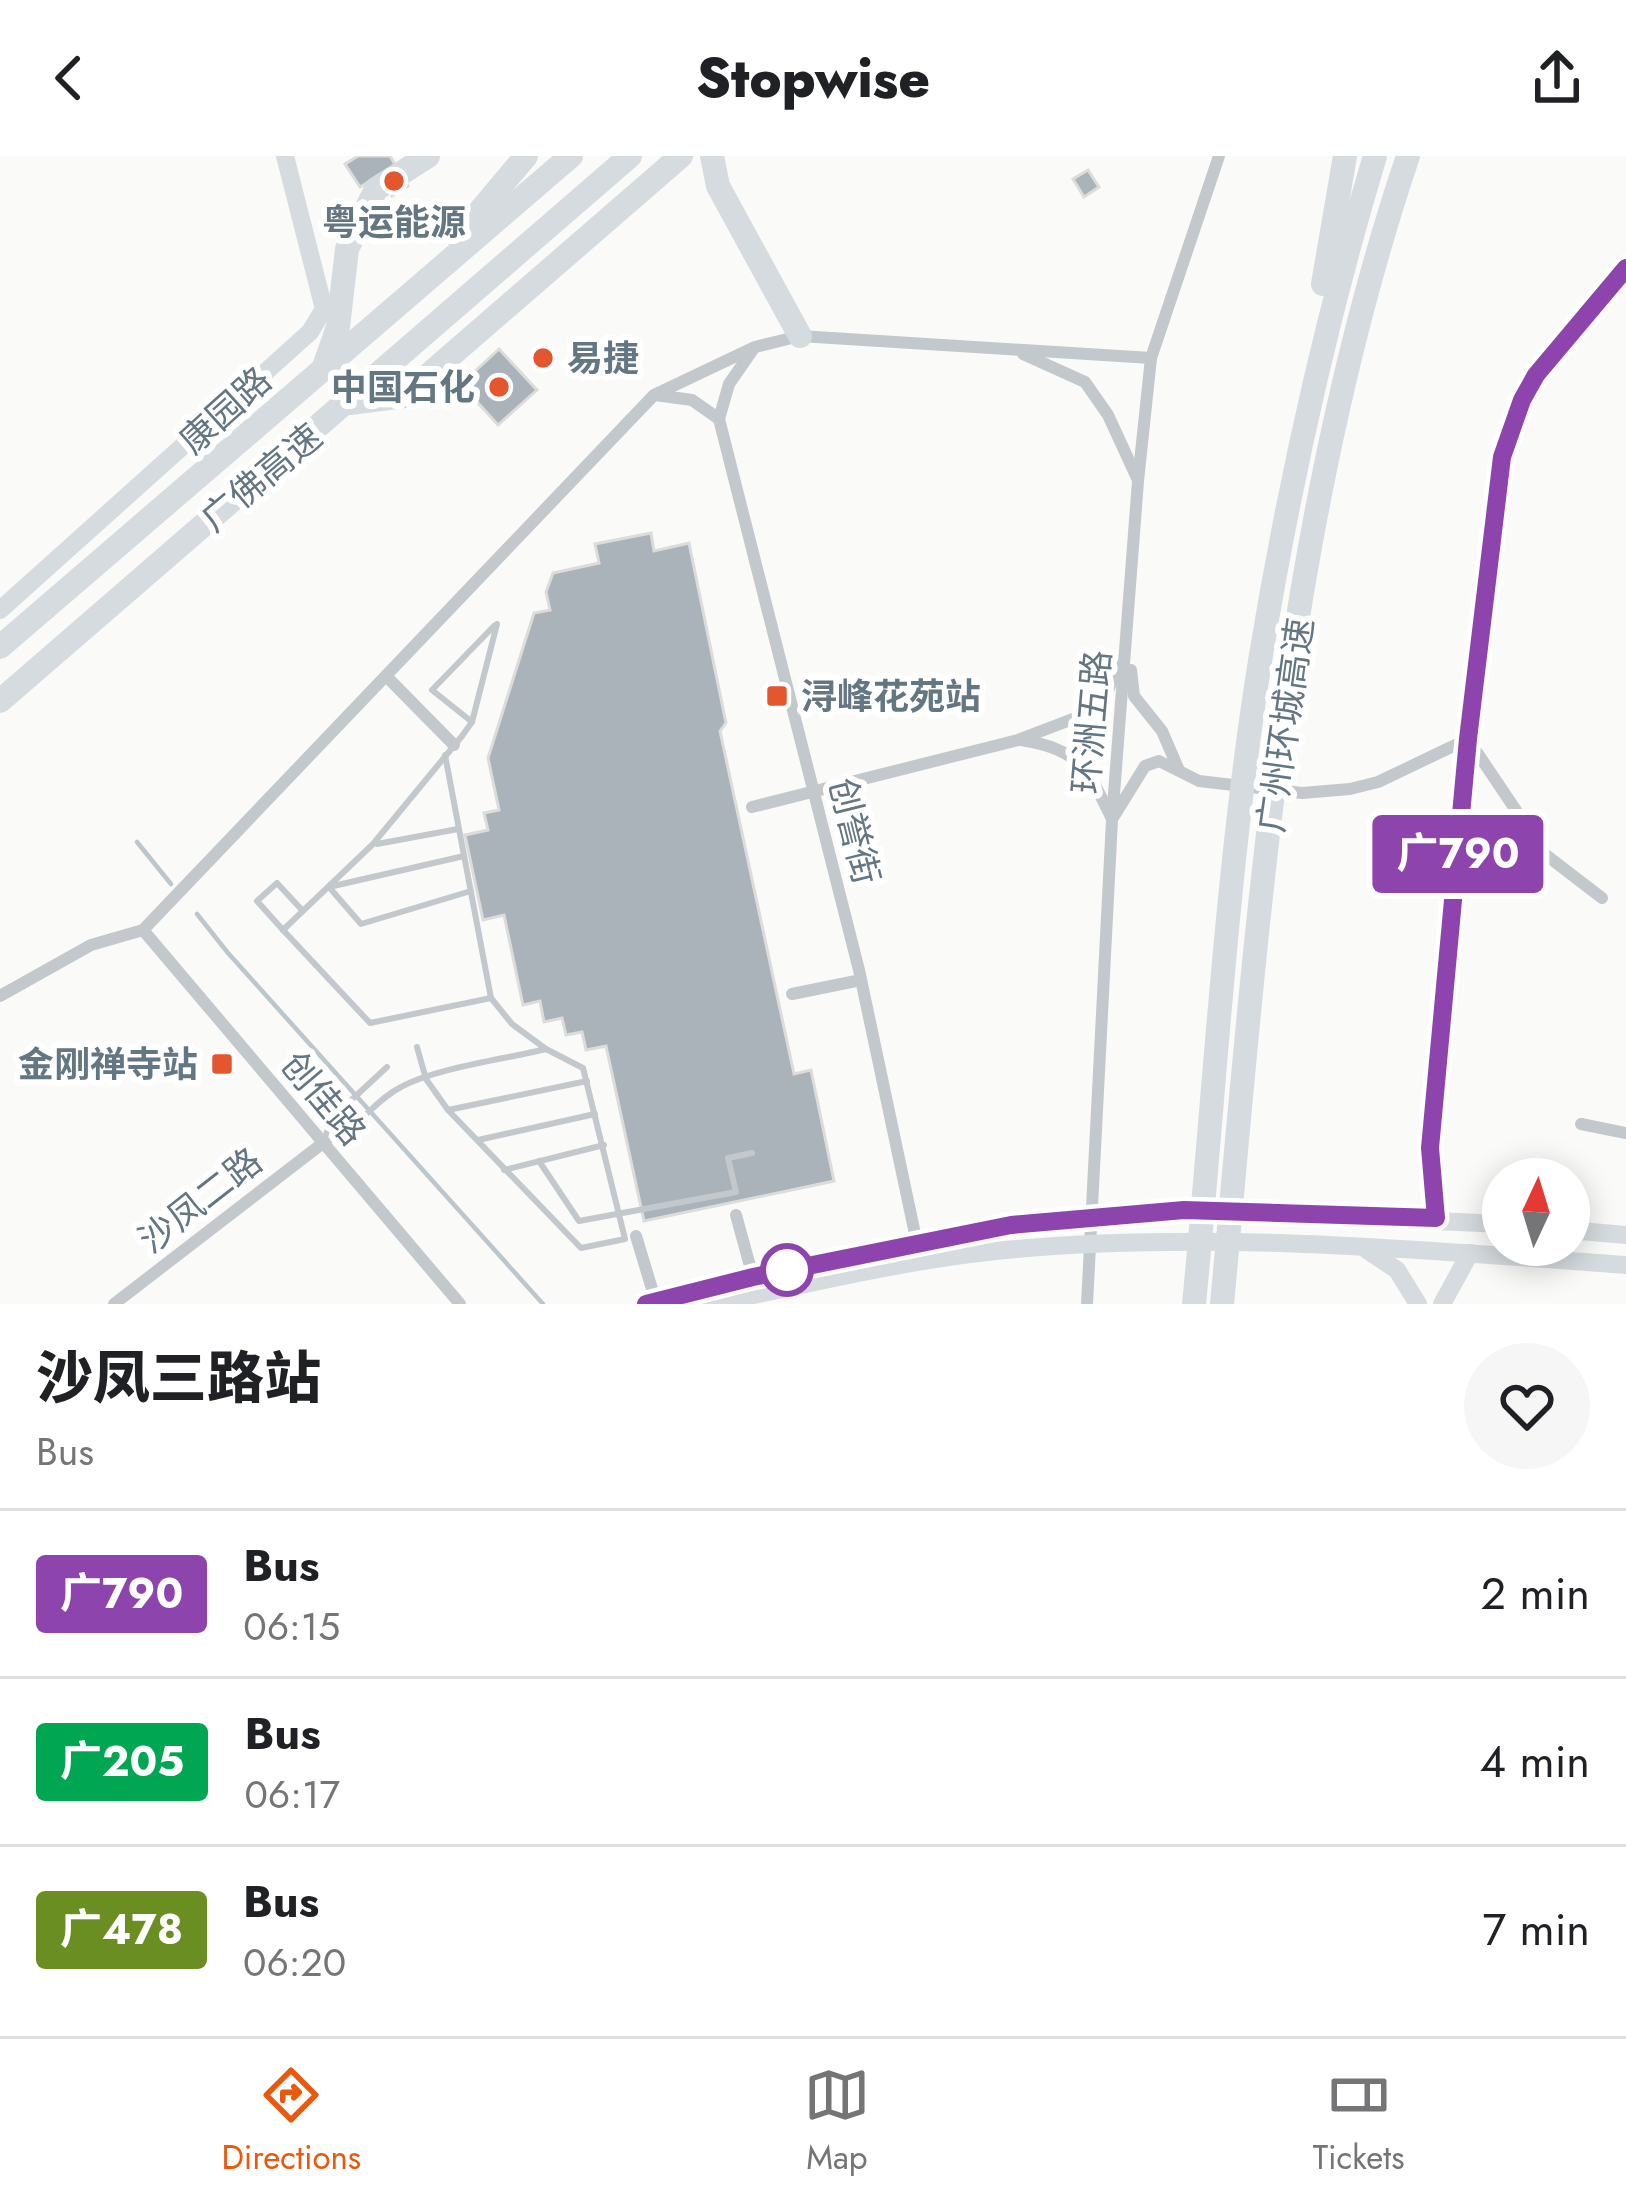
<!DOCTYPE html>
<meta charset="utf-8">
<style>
body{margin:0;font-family:Jost,"Noto Sans SC",sans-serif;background:#f6f6f6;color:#202124;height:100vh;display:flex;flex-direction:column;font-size:45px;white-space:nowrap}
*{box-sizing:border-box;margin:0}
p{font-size:39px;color:#757577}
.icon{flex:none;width:66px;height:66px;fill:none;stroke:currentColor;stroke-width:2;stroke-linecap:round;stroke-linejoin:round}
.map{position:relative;height:1148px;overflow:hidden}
.side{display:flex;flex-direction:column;background:#fff;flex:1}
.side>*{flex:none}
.badge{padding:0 24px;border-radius:9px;font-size:42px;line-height:78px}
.needle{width:78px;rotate:4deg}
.tools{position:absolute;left:1482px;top:1002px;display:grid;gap:24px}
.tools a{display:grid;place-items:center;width:108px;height:108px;border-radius:50%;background:#fff;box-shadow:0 6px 30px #0003;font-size:60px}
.map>.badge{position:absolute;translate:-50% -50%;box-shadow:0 0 0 6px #fff}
.round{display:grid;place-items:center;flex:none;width:126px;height:126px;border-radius:63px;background:#f6f6f6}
.head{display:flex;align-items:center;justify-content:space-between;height:204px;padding:0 36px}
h1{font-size:57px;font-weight:800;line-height:90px}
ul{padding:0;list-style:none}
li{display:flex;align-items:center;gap:36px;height:168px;padding:0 36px;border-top:3px solid #e0e0e0}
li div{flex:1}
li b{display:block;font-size:45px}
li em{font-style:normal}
li .badge{min-width:132px;font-weight:700;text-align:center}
header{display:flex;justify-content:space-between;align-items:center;height:156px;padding:0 36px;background:#fff;font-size:54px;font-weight:800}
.menu{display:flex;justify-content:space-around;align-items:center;height:168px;border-top:3px solid #e0e0e0;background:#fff;font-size:33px;color:#757577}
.menu a{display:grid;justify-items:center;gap:6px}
.menu .active{color:#ea580c}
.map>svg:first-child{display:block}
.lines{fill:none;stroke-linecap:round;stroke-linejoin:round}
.stream{stroke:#bbc7cb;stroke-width:4.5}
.building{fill:#aab3b9;stroke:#dcdcda;stroke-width:3}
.lane{stroke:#c3c8cc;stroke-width:6}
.street{stroke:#c3c8cc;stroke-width:12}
.secondary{stroke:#d6dbdf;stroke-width:18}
.highway{stroke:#d6dbdf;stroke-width:24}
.line-casing{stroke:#fff;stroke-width:27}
.line{stroke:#8e44ad;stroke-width:18}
.poi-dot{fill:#e4572e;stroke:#fff;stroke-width:4.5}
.stop-dot{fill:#fff;stroke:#8e44ad;stroke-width:6}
.labels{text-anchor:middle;stroke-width:12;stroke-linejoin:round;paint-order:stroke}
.poi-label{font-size:36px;font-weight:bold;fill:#657683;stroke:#fff;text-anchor:start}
.street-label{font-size:36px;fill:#657683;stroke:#fff}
</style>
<header><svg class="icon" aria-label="back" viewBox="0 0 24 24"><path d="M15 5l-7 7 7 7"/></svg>Stopwise<svg class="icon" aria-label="share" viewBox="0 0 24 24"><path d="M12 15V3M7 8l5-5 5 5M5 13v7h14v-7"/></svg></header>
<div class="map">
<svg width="1626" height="1148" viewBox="0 0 1626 1148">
<rect width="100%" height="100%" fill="#fafaf8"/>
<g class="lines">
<g class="stream">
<path d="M137,686L171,728"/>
<path d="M197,758L228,797L543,1148"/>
</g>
</g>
<g class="building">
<path d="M358,0H390L408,30L392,40L380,19L360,31L345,8Z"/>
<path d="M1088,14L1099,31L1084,41L1073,23Z"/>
<path d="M499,193L537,234L498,269L461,228Z"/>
<path d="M651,377L654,395L689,387L726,567L720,575L794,918L811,914L834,1025L644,1065L606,890L586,894L582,876L566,879L562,862L544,866L540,845L523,849L504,759L483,764L465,679L488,674L484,657L499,654L488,602L534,457L550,454L546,436L553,417L599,407L595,388Z"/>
</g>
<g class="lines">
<g class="lane">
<path d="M472,566L432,534L494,470"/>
<path d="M445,599L491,842L512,868L546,893"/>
<path d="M377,688L458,673"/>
<path d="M464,700L329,731L361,768L471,735"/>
<path d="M283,774L257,745L277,727L302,754"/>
<path d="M491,842L370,867L283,774L373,688L462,580L472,566L497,468"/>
<path d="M448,954L587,925"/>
<path d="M324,984L332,962L387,911"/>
<path d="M478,984L595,958"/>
<path d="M326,986C362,971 373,945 401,931C435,912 506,903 546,893L583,912L625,1083L581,1092L448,954L426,923L417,891"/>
<path d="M539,1005L579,1065L736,1036L728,1002L752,997"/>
<path d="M504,1014L604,989"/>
</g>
<g class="street">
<path d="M754,192L729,228L719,263L859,814L918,1092"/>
<path d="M1023,198L1085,226L1108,259L1137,322"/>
<path d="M655,239L692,244L719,263"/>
<path d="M1131,514L1134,540L1162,575L1178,612"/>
<path d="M386,520L454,589"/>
<path d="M1021,584C1079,593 1088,613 1112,663"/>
<path d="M752,651L1018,584L1078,561L1107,537L1121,504"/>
<path d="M1114,660L1145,610L1159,605L1199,625L1302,637L1350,633L1378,626L1468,583L1546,699L1602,742"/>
<path d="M143,774L460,1148"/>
<path d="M792,838L861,824"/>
<path d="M0,840L91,789L143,774L654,239L755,191L800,180L1151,202"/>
<path d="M1581,968L1626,977"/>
<path d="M736,1059L753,1121"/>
<path d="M636,1080L655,1143"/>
<path d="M114,1148L323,987"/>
<path d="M1087,1148L1112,664L1138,325L1151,202L1219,0"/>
</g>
<g class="secondary">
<path d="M0,454L310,176L324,153L285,0"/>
<path d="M1436,1062L1430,992L1468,583L1502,300L1522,244L1536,219L1626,113"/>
<path d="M1569,1074L1626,1079"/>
<path d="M1367,1094L1397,1114L1418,1148"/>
<path d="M646,1148L917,1087L1011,1069L1094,1060L1184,1054L1503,1068"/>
<path d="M711,1148C812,1127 913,1102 1016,1093C1219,1075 1423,1094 1626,1109"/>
<path d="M1442,1148L1470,1097"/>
</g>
<g class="highway">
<path d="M712,0L718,30L800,180"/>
<path d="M458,81L526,0"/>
<path d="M1323,128L1345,0"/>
<path d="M324,211L338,171L347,93L376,33L428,0"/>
<path d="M350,247L404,240L681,0"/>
<path d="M0,491L571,0"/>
<path d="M0,545L630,0"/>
<path d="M1194,1148C1215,934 1226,717 1260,505C1288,334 1325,166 1375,0"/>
<path d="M1222,1148C1258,764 1284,368 1408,0"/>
</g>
</g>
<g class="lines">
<defs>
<path id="line" d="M646,1148L753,1121L1011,1069L1184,1054L1436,1062L1430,992L1468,583L1502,301L1522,244L1536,219L1626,112"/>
</defs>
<use href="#line" class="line-casing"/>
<use href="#line" class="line"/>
</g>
<g class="poi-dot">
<circle cx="394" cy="25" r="12"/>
<circle cx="543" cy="202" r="12"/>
<circle cx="499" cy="231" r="12"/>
<rect x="765" y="528" width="24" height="24" rx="6"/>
<rect x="210" y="896" width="24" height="24" rx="6"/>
</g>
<circle class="stop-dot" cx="787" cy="1114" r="24"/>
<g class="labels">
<g class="poi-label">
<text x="394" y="79" text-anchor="middle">粤运能源</text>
<text x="567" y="215">易捷</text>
<text x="475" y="244" text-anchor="end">中国石化</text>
<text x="801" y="553">浔峰花苑站</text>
<text x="198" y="921" text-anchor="end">金刚禅寺站</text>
</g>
<g class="street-label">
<text transform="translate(225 254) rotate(-42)" y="13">康园路</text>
<text transform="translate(261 321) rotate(-40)" y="13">广佛高速</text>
<text transform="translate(1091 566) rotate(-85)" y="13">环洲五路</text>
<text transform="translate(1285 569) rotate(-82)" y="13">广州环城高速</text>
<text transform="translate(855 675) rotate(76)" y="13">创誉街</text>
<text transform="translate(324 942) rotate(50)" y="13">创佳路</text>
<text transform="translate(200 1044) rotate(-38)" y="13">沙凤二路</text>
</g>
</g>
</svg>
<div class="tools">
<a><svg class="needle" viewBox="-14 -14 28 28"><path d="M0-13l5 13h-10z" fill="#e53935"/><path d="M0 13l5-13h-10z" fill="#757577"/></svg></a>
</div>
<b class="badge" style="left:1458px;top:698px;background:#8e44ad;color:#fff">广790</b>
</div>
<section class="side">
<div class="head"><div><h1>沙凤三路站</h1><p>Bus</p></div><a class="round"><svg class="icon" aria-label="heart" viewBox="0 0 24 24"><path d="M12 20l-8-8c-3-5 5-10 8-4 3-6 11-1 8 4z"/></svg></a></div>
<ul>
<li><span class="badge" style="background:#8e44ad;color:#fff">广790</span><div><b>Bus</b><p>06:15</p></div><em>2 min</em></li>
<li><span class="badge" style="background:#00a651;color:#fff">广205</span><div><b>Bus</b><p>06:17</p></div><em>4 min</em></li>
<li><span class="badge" style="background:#6b8e23;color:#fff">广478</span><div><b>Bus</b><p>06:20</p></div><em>7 min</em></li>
</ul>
</section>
<nav class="menu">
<a class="active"><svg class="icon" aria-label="directions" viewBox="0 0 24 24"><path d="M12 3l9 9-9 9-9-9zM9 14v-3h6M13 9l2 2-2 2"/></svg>Directions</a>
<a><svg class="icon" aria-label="map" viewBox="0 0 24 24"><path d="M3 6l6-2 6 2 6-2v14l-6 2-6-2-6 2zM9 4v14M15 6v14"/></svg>Map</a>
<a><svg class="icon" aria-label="tickets" viewBox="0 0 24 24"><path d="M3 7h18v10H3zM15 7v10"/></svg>Tickets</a>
</nav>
